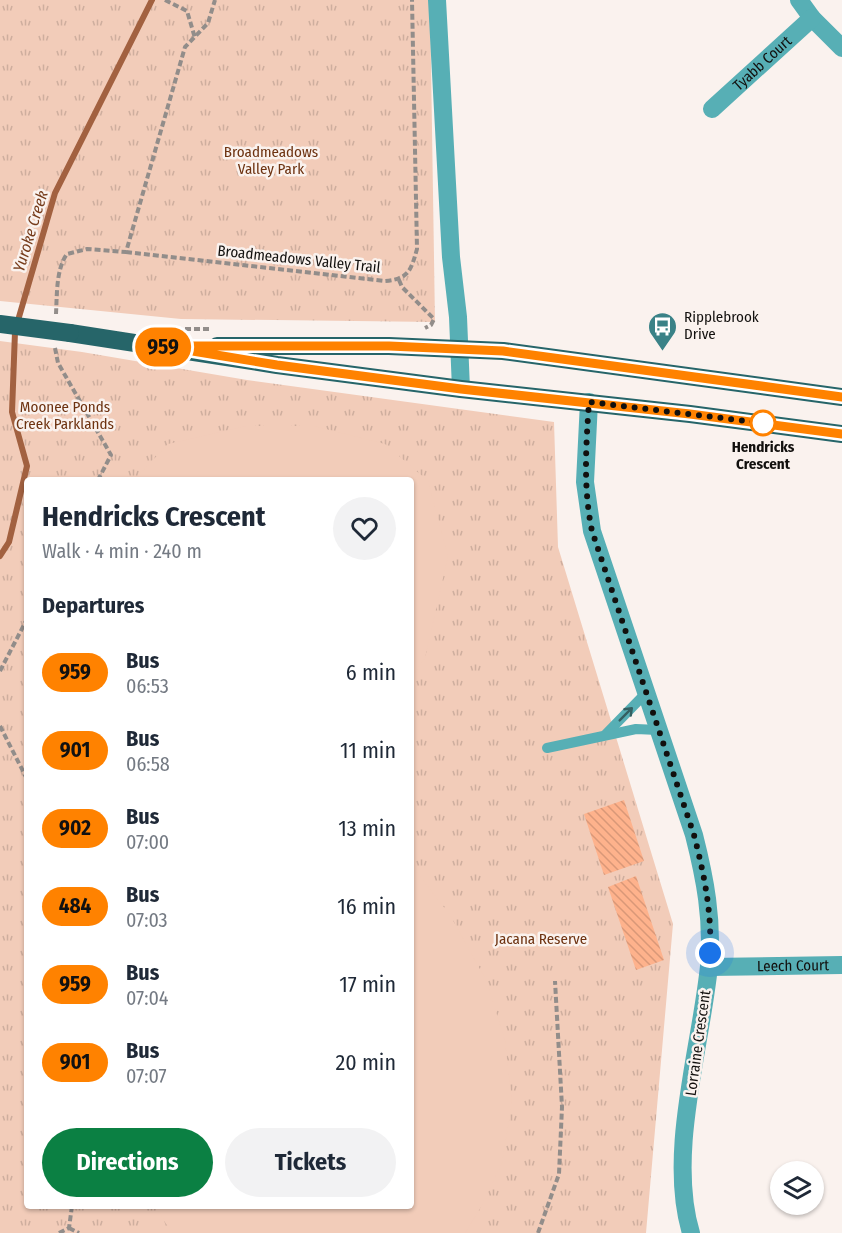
<!DOCTYPE html>
<meta charset="utf-8">
<style>
body{margin:0;font-family:"Fira Sans Condensed",sans-serif;background:#f2f2f3;color:#1f2937;height:100vh;display:flex;flex-direction:column;font-size:22px;white-space:nowrap}
*{box-sizing:border-box;margin:0}
p{font-size:20px;color:#747a83}
.icon{flex:none;width:33px;height:33px;fill:none;stroke:currentColor;stroke-width:2;stroke-linecap:round;stroke-linejoin:round}
.map{position:relative;flex:1;overflow:hidden}
.drawer{position:absolute;left:24px;top:477px;width:390px;height:732px;display:flex;flex-direction:column;background:#fff;border-radius:6px;box-shadow:0 2px 4px #0004}
.drawer>*{flex:none}
.badge{padding:0 12px;border-radius:20px;font-size:21px;line-height:39px}
.fabs{position:absolute;left:770px;top:1161px;display:grid;gap:12px}
.fabs a{display:grid;place-items:center;width:54px;height:54px;border-radius:50%;background:#fff;box-shadow:0 2px 4px #0004;font-size:30px}
.you{position:absolute;width:30px;height:30px;margin:-15px;border:4px solid #fff;border-radius:50%;background:#1a73e8;box-shadow:0 0 0 9px #1a73e833}
.map>.badge{position:absolute;translate:-50% -50%;box-shadow:0 0 0 3px #fff}
h2{padding:0 18px;font-size:22px;line-height:54px}
.round{display:grid;place-items:center;flex:none;width:63px;height:63px;border-radius:32px;background:#f2f2f3}
.summary{display:flex;align-items:center;justify-content:space-between;height:102px;padding:0 18px}
h1{font-size:28px;font-weight:700;line-height:45px}
.cta{display:flex;gap:12px;margin-top:auto;padding:12px 18px}
.cta a{flex:1;height:69px;border-radius:36px;background:#0b8043;color:#fff;font-size:24px;font-weight:700;line-height:69px;text-align:center}
.cta a+a{background:#f2f2f3;color:#1f2937}
ul{padding:0;list-style:none}
li{display:flex;align-items:center;gap:18px;height:78px;padding:0 18px}
li div{flex:1}
li b{display:block;font-size:22px}
li em{font-style:normal}
li .badge{min-width:66px;font-weight:700;text-align:center}
.map>svg:first-child{display:block}
.grass{fill:url(#grass-tufts);fill-rule:evenodd}
.pitch{fill:#f2ccb9}
.lines{fill:none;stroke-linecap:round;stroke-linejoin:round}
.stream{stroke:#a26140;stroke-width:6}
.building{fill:url(#building-back-hatch)}
.path{stroke:#928d8a;stroke-width:4;stroke-dasharray:6 3;stroke-linecap:butt}
.lane{stroke:#57afb5;stroke-width:10}
.street{stroke:#57afb5;stroke-width:18}
.primary{stroke:#266569;stroke-width:18}
.primary-bridge{stroke:#266569;stroke-width:18}
.oneway{stroke:#346062}
.line-casing{stroke:#fff;stroke-width:14}
.line{stroke:#ff8200;stroke-width:9}
.walk{stroke:#12100e;stroke-width:6;stroke-dasharray:0 10.8}
.stop-dot{fill:#fff;stroke:#ff8200;stroke-width:3}
.labels{text-anchor:middle;stroke-width:5;stroke-linejoin:round;paint-order:stroke}
.street-label{font-size:15px;fill:#12100e;stroke:#faf2ee}
.park-label{font-size:15px;fill:#6d3210;stroke:#faf2ee}
.poi-label{font-size:15px;fill:#12100e;stroke:#faf2ee;text-anchor:start}
.stop-label{font-size:15px;font-weight:bold;fill:#12100e;stroke:#faf2ee}
.water-label{font-size:16px;font-style:italic;fill:#763b1a;stroke:#faf2ee}
</style>
<div class="map">
<svg width="842" height="1233" viewBox="0 0 842 1233">
<defs>
<pattern id="grass-tufts" width="24" height="20" patternUnits="userSpaceOnUse" patternTransform="scale(1.5)"><rect width="24" height="20" fill="#f2ccb9"/><path d="M3 7l-1-3M5 7V3M7 7l1-3M15 17l-1-3M17 17v-4M19 17l1-3" fill="none" stroke="#ceae9e"/></pattern>
<pattern id="building-back-hatch" width="6" height="6" patternUnits="userSpaceOnUse" patternTransform="scale(1.5)"><rect width="6" height="6" fill="#feb28c"/><path d="M-1 5l2 2M0 0l6 6M5-1l2 2" fill="none" stroke="#d99878"/></pattern>
</defs>
<rect width="100%" height="100%" fill="#faf2ee"/>
<g class="grass">
<path d="M0,0H430L435,322L181,319L0,301Z"/>
<path d="M0,341L82,352L247,380L554,422L558,547L673,924L646,1233H0ZM27,480H411V1206H27Z"/>
</g>
<g class="pitch">
<path d="M246,426H314L385,444L428,481L448,556L425,658L411,678V480H134L168,444Z"/>
<path d="M411,865L450,915L487,982L505,1041L512,1103L502,1163L481,1207L465,1233H176L166,1224L156,1206H411Z"/>
</g>
<g class="lines">
<path class="stream" d="M0,556L9,542L27,466L12,412L15,332L19,317L55,193L152,0"/>
</g>
<g class="building">
<path d="M624,800L644,861L604,875L584,814Z"/>
<path d="M636,876L664,960L636,970L608,887Z"/>
</g>
<g class="lines">
<g class="path">
<path d="M165,0L187,11L195,38"/>
<path d="M126,252L385,281C409,279 411,270 417,249L412,0"/>
<path d="M399,280L402,287L434,319L431,325L425,328"/>
<path d="M56,314C57,295 56,269 67,254L87,249L126,252L185,47L208,23L215,0"/>
<path d="M176,329H211"/>
<path d="M55,348L58,363L111,455L98,480"/>
<path d="M0,671L27,619"/>
<path d="M0,726L27,779"/>
<path d="M69,1228L79,1233"/>
<path d="M59,1233L69,1228L72,1206"/>
<path d="M538,1233L559,1174L562,1107L555,981"/>
</g>
<g class="lane">
<path d="M606,734L645,694"/>
<path d="M547,748L636,729L658,730"/>
</g>
<g class="street">
<path d="M437,0L451,257L458,317L461,389"/>
<path d="M799,0L812,18L842,48"/>
<path id="s1" d="M712,109L812,18"/>
<path d="M589,402L585,482L592,531L694,835C705,878 713,920 709,966C701,1047 667,1154 691,1233"/>
<path id="s2" d="M709,967L842,965"/>
</g>
<g class="primary">
<path d="M70,333L277,365L461,389L690,414L842,434"/>
<path d="M217,346H389L503,351L842,397"/>
</g>
<path class="primary-bridge" d="M0,324L70,333"/>
</g>
<defs><path id="oneway-shaft" d="M-6 0H5M1.5-3L5.5 0L1.5 3" fill="none" stroke-width="1.6" stroke-linecap="round" stroke-linejoin="round" transform="scale(1.5)"/></defs>
<use class="oneway" href="#oneway-shaft" transform="translate(626 714) rotate(-45)"/>
<g class="lines">
<defs>
<path id="line" d="M842,397L503,351L389,346H162L277,365L461,389L690,414L842,434"/>
</defs>
<use href="#line" class="line-casing"/>
<use href="#line" class="line"/>
<path class="walk" d="M710,953C712,912 704,874 694,835L592,531C583,488 586,446 589,402L763,423"/>
</g>
<defs>
<symbol id="bus-pin" viewBox="-11 -11 22 30"><path d="M0 17L-7.5 6A9.5 9.5 0 1 1 7.5 6Z" fill="#3a8287" stroke="#faf2ee"/><path d="M-5-6H5V4H4V6H2V4H-2V6H-4V4H-5ZM-3.5-4V0h7V-4ZM-3.5 1.2v1.5H-2V1.2ZM2 1.2v1.5H3.5V1.2Z" fill="#fff"/></symbol>
</defs>
<g fill-rule="evenodd">
<use href="#bus-pin" x="646" y="310" width="33" height="45"/>
</g>
<circle class="stop-dot" cx="763" cy="423" r="12"/>
<g class="labels">
<g class="street-label">
<text dy="5" stroke="none"><textPath href="#s1" startOffset="68">Tyabb Court</textPath></text>
<text transform="translate(299 259) rotate(6)" y="5">Broadmeadows Valley Trail</text>
<text dy="5" stroke="none"><textPath href="#s2" startOffset="84">Leech Court</textPath></text>
<text transform="translate(698 1043) rotate(-82)" y="5">Lorraine Crescent</text>
</g>
<g class="park-label">
<text x="271" y="157">Broadmeadows<tspan x="271" dy="17">Valley Park</tspan></text>
<text x="65" y="412">Moonee Ponds<tspan x="65" dy="17">Creek Parklands</tspan></text>
<text x="541" y="944">Jacana Reserve</text>
</g>
<g class="poi-label">
<text x="684" y="322">Ripplebrook<tspan x="684" dy="17">Drive</tspan></text>
</g>
<g class="stop-label">
<text x="763" y="452">Hendricks<tspan x="763" dy="17">Crescent</tspan></text>
</g>
<g class="water-label">
<text transform="translate(30 231) rotate(-73)" y="6">Yuroke Creek</text>
</g>
</g>
</svg>
<div class="fabs">
<a><svg class="icon" aria-label="layers" viewBox="0 0 24 24"><path d="M12 4l9 5-9 5-9-5zM3 14l9 5 9-5"/></svg></a>
</div>
<div class="you" style="left:710px;top:953px"></div>
<b class="badge" style="left:163px;top:347px;background:#ff8200;color:#111">959</b>
<section class="drawer">
<div class="summary"><div><h1>Hendricks Crescent</h1><p>Walk · 4 min · 240 m</p></div><a class="round"><svg class="icon" aria-label="heart" viewBox="0 0 24 24"><path d="M12 20l-8-8c-3-5 5-10 8-4 3-6 11-1 8 4z"/></svg></a></div>
<h2>Departures</h2>
<ul>
<li><span class="badge" style="background:#ff8200;color:#111">959</span><div><b>Bus</b><p>06:53</p></div><em>6 min</em></li>
<li><span class="badge" style="background:#ff8200;color:#111">901</span><div><b>Bus</b><p>06:58</p></div><em>11 min</em></li>
<li><span class="badge" style="background:#ff8200;color:#111">902</span><div><b>Bus</b><p>07:00</p></div><em>13 min</em></li>
<li><span class="badge" style="background:#ff8200;color:#111">484</span><div><b>Bus</b><p>07:03</p></div><em>16 min</em></li>
<li><span class="badge" style="background:#ff8200;color:#111">959</span><div><b>Bus</b><p>07:04</p></div><em>17 min</em></li>
<li><span class="badge" style="background:#ff8200;color:#111">901</span><div><b>Bus</b><p>07:07</p></div><em>20 min</em></li>
</ul>
<div class="cta"><a>Directions</a><a>Tickets</a></div>
</section>
</div>
